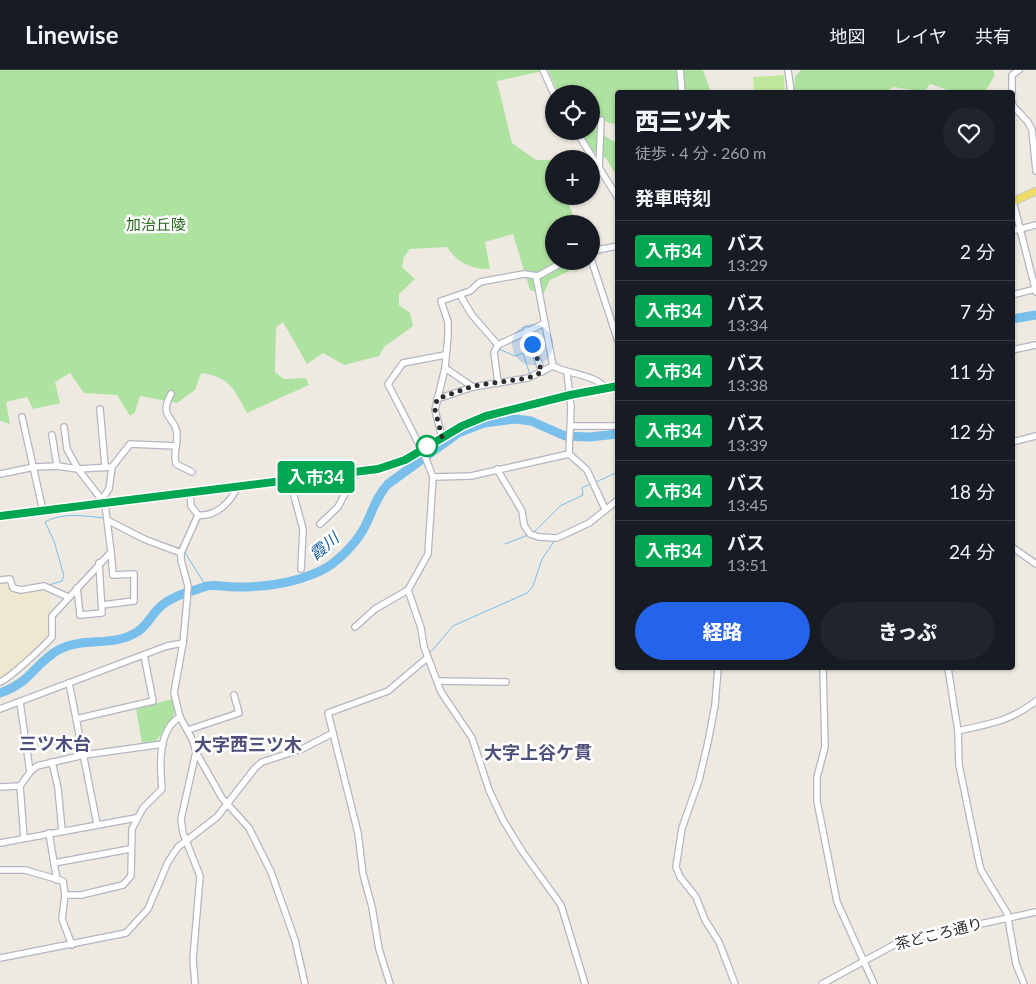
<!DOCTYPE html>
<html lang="ja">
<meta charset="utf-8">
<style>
body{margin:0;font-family:Lato,"Noto Sans JP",sans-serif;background:#20242c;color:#f1f3f6;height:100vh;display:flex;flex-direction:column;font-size:19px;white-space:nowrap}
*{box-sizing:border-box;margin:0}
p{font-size:16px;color:#9ea1a6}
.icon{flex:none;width:28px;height:28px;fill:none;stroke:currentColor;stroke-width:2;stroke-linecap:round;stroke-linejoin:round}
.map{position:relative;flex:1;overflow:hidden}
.details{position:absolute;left:615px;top:20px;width:400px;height:580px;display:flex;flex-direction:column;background:#171b24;border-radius:5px;box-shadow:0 1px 4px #0004}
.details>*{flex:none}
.badge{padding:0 10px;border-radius:4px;font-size:18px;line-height:32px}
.fabs{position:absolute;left:545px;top:15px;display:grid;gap:10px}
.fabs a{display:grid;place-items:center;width:55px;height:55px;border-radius:50%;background:#171b24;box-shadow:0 1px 4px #0004;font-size:25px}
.you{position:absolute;width:25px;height:25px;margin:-12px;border:4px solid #fff;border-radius:50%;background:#1a73e8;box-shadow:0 0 0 8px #1a73e833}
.map>.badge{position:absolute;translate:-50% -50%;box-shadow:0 0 0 2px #fff}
h2{padding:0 20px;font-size:19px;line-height:45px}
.round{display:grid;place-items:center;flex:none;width:52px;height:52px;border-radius:26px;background:#20242c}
.head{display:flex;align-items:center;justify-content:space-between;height:85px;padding:0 20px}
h1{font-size:24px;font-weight:800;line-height:38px}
.primary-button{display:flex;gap:10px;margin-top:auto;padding:10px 20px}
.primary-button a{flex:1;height:58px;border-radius:30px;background:#2563eb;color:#fff;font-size:20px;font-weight:800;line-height:58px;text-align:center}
.primary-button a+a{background:#20242c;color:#f1f3f6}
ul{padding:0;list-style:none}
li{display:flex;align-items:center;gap:15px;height:60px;padding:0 20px;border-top:1px solid #363941}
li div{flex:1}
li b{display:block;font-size:19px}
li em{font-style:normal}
li .badge{min-width:55px;font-weight:700;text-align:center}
header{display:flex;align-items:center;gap:30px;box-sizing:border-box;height:70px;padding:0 25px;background:#171b24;border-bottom:1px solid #363941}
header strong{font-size:24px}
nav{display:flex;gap:28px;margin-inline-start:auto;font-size:18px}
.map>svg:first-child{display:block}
.education{fill:#eee8d1}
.green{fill:#aee2a0}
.pitch{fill:#bfe89c}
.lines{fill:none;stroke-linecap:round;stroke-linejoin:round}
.stream{stroke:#79bfeb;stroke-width:1}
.river{stroke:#79bfeb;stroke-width:9}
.minor-casing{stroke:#b4b5c0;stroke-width:8}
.major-casing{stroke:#c8c8c8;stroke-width:9}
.minor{stroke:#fff;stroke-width:5.5}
.major{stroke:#ecdd68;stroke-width:7}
.line-casing{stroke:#fff;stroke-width:11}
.line{stroke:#00a651;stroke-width:8}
.walk{stroke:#2d2d2d;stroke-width:5;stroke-dasharray:0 9}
.stop-dot{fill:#fff;stroke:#00a651;stroke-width:2.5}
.labels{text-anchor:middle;stroke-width:5;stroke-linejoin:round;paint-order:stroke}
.park-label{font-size:15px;fill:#25691e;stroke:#fff}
.street-label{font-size:15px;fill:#2d2d2d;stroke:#fff}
.water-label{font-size:16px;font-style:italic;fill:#135c9b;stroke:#fff}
.quarter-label{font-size:18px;font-weight:bold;fill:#4f517d;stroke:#fff}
</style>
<header>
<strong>Linewise</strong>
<nav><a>地図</a><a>レイヤ</a><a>共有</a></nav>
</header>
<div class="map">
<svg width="1036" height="914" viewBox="0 0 1036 914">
<rect width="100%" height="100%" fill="#eeeae1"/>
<path class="education" d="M8,511L11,519H44L48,523L52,541L51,563L47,570L8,607L0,610V513Z"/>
<g class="green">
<path d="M0,0H703L711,22H618L617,55L597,49L596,61L617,73V107L606,88L592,81L579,61H591V24H559L548,0L497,11L512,73L536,90H554V126H570L569,135L577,154H554V191H568L569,201L550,210L544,223L530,220L513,164L485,172L490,199C470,199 458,193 447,177L410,179L404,187L402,197L415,209L399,224V235L410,243L413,256L384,277L379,286L344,295L323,283L307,294L283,252L276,257L275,302L284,309L306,308L309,315L247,343C234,319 230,307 201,303L195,320L177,333L140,326L135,342L130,346L117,325L84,323L70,303L55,312L60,333L33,339L27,327L6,332L10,354L0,351Z"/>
<path d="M801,0H993L995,5L985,22H954L930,14L924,22L894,17L884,22H794L795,7Z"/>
<path d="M172,629C180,646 167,658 156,671L142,673L136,639Z"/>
</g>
<path class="pitch" d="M784,5L785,22H754L753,7Z"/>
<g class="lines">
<g class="stream">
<path d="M499,279L515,286L523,283L530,305"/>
<path d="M582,308L595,313"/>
<path d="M596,412L618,402"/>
<path d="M611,432L618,427"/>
<path d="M534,462L560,436L583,425L582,418L590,414"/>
<path d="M142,465L152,469"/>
<path d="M163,473L181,479"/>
<path d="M505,474L528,465"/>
<path d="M184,481L206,516"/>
<path d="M49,515L62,511L64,506L54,471L45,452C63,442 85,446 104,448"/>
<path d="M429,584L453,556L527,523L533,516L542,489L555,470"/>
<path d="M297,678L319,667"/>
<path d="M263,689L288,681"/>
<path d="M245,706L258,692"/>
</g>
<g class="river">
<path d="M1012,249L1036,245"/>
<path d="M0,623C31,613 34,593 60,579C84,567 114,577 137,562C146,557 152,544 160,537C171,526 190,522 204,517C213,513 228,518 238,517C267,517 300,512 326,498C339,490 355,474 363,460C372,444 375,428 388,414L458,363L484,353L515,349L531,351L565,366L589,367L618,364"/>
</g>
<defs>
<g id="minor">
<path d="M543,0L554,24"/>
<path d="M680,0L682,22"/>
<path d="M788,0L791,22"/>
<path d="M1012,22V5L1019,0"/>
<path d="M1012,32L1013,36L1028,52L1032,60L1036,101"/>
<path d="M576,61L618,128"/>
<path d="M599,99L601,50"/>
<path d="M1013,131L1036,222"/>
<path d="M1012,161L1036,155"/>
<path d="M591,181L618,176"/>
<path d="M591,189L618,271"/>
<path d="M536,206L553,296"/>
<path d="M460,225L472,245L498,275"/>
<path d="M1012,225L1036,219"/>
<path d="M527,260L542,302"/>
<path d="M1012,280L1036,275"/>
<path d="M445,285L403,293L388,314L424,384L433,407L428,484L408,520L421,558L424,577L441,622L472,668L489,720L503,750L522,781L561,835L585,914"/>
<path d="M553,296C567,304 597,305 605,318"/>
<path d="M445,298L473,317L528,308L553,296"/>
<path d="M567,303L571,337L569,384"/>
<path d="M498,313L494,282L498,275L545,253"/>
<path d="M171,324C157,349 178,347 177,367C177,377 173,384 176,394L192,402"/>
<path d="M437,329L473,317"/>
<path d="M100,339L105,396"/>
<path d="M22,347L43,441"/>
<path d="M571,356H618"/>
<path d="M52,365L57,396"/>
<path d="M442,367L435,340L445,298L448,266V252L441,231L470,221L480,212L524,204L538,206L565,191"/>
<path d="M1012,372L1036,366"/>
<path d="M569,384L587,400L605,439"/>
<path d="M497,399L522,441L524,455L530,464L539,467L557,468L589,453L618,430"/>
<path d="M0,404L34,397L57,396L78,399L112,397"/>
<path d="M433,407L471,406L569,384"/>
<path d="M290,411L303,459L301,499"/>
<path d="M190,423L191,436L198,445C216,447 231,432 237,417"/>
<path d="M101,430L109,419L112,397L130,374L176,376"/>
<path d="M109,451L144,469L181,483"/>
<path d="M320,454L338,437L357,401"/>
<path d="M1012,477L1036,494"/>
<path d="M0,510L10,509L13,518L21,520L44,516L68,527"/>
<path d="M77,518L80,545L102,543L99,493"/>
<path d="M102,535L134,531V504L113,505L111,482"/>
<path d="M355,557L375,539L408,520"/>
<path d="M718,598L715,635L708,672L699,710L682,758L676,797L680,807L696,827L705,850L719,872L735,914"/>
<path d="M823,598L825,677L817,707V731L837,832L874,914"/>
<path d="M948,598L958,661L959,695L979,792L981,800L1007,843L1016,894L1024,914"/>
<path d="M437,611L506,612"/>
<path d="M0,612C10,608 43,577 52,567V546L111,482L105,434L78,399L67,379L64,357"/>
<path d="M69,613L97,754"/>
<path d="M20,632L30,702"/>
<path d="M0,639L167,576L183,573"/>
<path d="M76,649L153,631L144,585"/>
<path d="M188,660L239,643L234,625"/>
<path d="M958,661C989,654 1011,651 1036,631"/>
<path d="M196,682L222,728L249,758L271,802L295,870L305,914"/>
<path d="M52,692L58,718L62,761"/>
<path d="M20,716L24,768"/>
<path d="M0,717L20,716L30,702L37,696L84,685L163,674"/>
<path d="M49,763L54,793L130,779"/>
<path d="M0,773L136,748"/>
<path d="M54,793L57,810"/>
<path d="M0,800H25L63,811L65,825L62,849L72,875"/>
<path d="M65,825H81L123,815L131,806L132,759L143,738L162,719C160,697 157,660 180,647"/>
<path d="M0,888L126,863L148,839L168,792L178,777L217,747L255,698L262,692L302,679L333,663"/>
<path d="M195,914L193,889L200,806L183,763L181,749L196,682L193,671L180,647L174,623L183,573L187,531L188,516L181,490V483L198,445"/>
<path d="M390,914L379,879L372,837L363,804L358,763L328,643L388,621L427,588"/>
<path d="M822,914L901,871L1036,842"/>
</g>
<g id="major">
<path d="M1012,132L1036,121"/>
<path d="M0,446L378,399L405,390L462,355L486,346L570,325L618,316"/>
</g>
</defs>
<use href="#minor" class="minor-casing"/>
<use href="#major" class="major-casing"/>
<use href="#minor" class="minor"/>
<use href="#major" class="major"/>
</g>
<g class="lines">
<defs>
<path id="line" d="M0,446L378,399L405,390L462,356L486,346L570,325L618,316"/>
</defs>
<use href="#line" class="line-casing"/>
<use href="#line" class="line"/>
<path class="walk" d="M427,376L442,367L435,340L437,329L473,316L528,308L542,302L532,274"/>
</g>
<circle class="stop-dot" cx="427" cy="376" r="10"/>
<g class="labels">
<g class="park-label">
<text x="156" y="160">加治丘陵</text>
</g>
<g class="street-label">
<text transform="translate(939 864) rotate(-14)" y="5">茶どころ通り</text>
</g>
<g class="water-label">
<text transform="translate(324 476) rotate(-40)" y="6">霞川</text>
</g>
<g class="quarter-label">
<text x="55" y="680">三ツ木台</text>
<text x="248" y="681">大字西三ツ木</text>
<text x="538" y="689">大字上谷ケ貫</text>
</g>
</g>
</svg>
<div class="fabs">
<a><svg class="icon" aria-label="locate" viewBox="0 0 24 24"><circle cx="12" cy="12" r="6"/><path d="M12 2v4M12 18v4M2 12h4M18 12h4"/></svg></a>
<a>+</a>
<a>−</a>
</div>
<div class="you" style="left:532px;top:274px"></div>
<b class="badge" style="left:316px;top:407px;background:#00a651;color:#fff">入市34</b>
<section class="details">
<div class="head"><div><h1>西三ツ木</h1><p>徒歩 · 4 分 · 260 m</p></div><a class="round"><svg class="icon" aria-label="heart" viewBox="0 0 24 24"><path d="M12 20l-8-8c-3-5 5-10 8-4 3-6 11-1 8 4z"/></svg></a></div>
<h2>発車時刻</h2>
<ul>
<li><span class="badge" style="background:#00a651;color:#fff">入市34</span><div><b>バス</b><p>13:29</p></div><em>2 分</em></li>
<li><span class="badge" style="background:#00a651;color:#fff">入市34</span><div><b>バス</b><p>13:34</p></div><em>7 分</em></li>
<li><span class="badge" style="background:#00a651;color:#fff">入市34</span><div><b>バス</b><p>13:38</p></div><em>11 分</em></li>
<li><span class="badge" style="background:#00a651;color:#fff">入市34</span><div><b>バス</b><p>13:39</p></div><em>12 分</em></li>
<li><span class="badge" style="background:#00a651;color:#fff">入市34</span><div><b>バス</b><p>13:45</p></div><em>18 分</em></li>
<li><span class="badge" style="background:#00a651;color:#fff">入市34</span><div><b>バス</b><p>13:51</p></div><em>24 分</em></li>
</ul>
<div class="primary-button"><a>経路</a><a>きっぷ</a></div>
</section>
</div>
